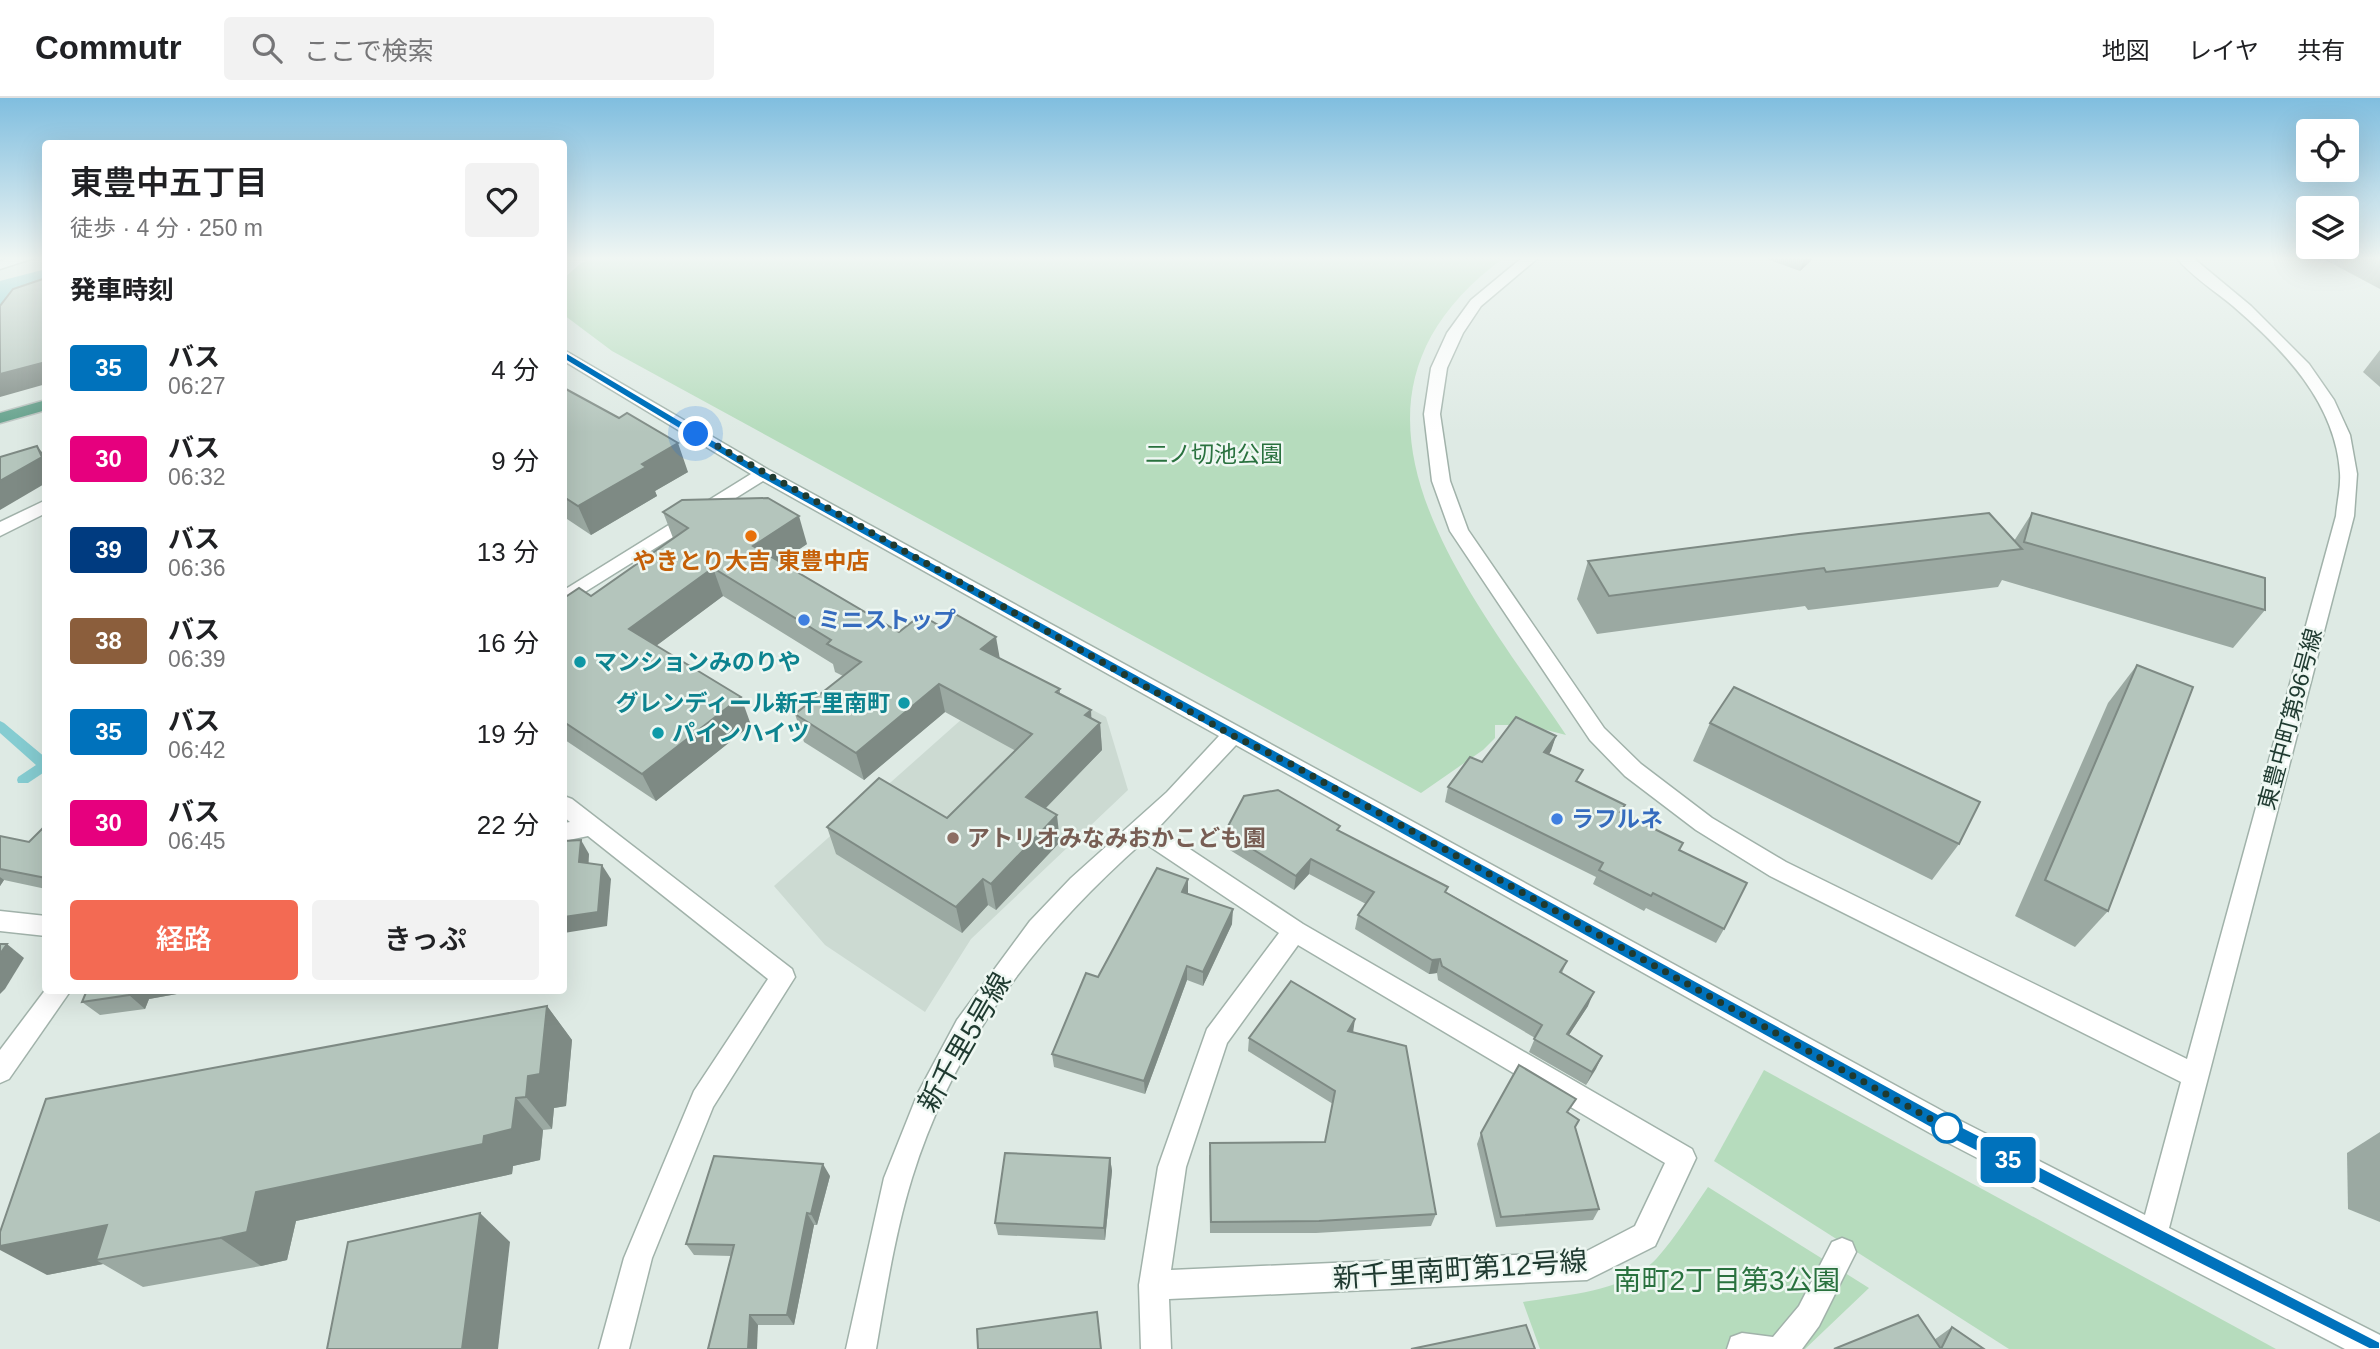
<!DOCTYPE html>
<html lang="ja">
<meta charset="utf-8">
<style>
body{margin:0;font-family:Arial,"Noto Sans JP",sans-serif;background:#f2f2f2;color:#202124;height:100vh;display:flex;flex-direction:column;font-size:26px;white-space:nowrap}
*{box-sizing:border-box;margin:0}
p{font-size:23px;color:#757577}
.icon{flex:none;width:38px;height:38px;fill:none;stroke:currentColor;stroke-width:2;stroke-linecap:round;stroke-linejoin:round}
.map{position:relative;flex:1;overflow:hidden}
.drawer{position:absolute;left:42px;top:42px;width:525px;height:854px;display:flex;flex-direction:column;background:#fff;border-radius:7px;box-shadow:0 7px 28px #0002}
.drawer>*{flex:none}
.badge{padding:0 14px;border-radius:5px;font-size:24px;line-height:46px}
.fabs{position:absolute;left:2296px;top:21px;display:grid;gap:14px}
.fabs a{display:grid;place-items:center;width:63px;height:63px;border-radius:7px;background:#fff;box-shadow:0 7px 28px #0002;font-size:35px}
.you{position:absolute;width:35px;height:35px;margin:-18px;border:5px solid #fff;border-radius:50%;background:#1a73e8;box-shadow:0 0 0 10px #1a73e833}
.map>.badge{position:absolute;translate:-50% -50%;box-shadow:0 0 0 4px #fff}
h2{padding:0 28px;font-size:26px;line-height:63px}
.round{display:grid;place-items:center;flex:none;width:74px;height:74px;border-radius:7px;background:#f2f2f2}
.head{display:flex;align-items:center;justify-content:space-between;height:119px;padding:0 28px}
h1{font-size:33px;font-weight:600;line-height:52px}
.button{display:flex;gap:14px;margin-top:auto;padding:14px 28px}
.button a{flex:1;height:80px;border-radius:7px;background:#f36a53;color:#fff;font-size:28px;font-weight:600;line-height:80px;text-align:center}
.button a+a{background:#f2f2f2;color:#202124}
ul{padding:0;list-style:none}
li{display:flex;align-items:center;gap:21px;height:91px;padding:0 28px}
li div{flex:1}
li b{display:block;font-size:26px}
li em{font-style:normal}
li .badge{min-width:77px;font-weight:700;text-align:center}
header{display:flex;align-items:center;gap:42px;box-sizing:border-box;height:98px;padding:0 35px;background:#fff;border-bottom:2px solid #e0e0e0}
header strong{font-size:33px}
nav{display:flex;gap:38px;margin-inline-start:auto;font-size:24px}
.search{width:490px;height:63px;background:#f2f2f2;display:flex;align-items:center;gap:18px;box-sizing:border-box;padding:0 24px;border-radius:7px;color:#757577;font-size:26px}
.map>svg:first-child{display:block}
.built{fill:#ccdad2}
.green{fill:#b6dcbd}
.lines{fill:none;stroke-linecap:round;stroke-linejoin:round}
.stream{fill:#85ccd1;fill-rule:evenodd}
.river{fill:#85ccd1;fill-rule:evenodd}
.minor-casing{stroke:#a1b2aa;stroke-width:3}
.major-casing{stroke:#bcc4c1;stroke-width:3}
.minor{fill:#fff;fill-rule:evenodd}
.major{fill:#62a08a;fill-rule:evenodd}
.wall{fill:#9ba9a2}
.shaded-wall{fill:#7e8a84}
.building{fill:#b4c5bc;stroke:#7e8a84;stroke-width:2}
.line{fill:#0072bc;stroke:#fff;stroke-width:2}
.walk{stroke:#1f3a30;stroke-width:7;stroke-dasharray:0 12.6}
.food-dot{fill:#e8710a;stroke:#eef7f2;stroke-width:2.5}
.shop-dot{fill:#3f7fe0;stroke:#eef7f2;stroke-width:2.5}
.culture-dot{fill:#0f9aa8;stroke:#eef7f2;stroke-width:2.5}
.education-dot{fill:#8d6e63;stroke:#eef7f2;stroke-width:2.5}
.stop-dot{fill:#fff;stroke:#0072bc;stroke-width:3.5}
.labels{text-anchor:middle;stroke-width:5;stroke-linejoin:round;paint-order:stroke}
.park-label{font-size:23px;fill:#29713e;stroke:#eef7f2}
.food-label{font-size:23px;font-weight:bold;fill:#c56008;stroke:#eef7f2}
.shop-label{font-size:23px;font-weight:bold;fill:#366cbe;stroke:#eef7f2;text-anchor:start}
.culture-label{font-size:23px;font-weight:bold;fill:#0d838f;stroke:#eef7f2;text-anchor:start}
.street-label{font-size:23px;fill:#1f3a30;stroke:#eef7f2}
.education-label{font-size:23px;font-weight:bold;fill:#785e54;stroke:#eef7f2;text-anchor:start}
.near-street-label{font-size:28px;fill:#1f3a30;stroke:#eef7f2}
.near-park-label{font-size:28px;fill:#29713e;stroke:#eef7f2}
</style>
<header>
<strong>Commutr</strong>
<div class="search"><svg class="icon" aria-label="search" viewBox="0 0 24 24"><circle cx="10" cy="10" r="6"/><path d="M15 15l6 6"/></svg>ここで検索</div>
<nav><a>地図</a><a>レイヤ</a><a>共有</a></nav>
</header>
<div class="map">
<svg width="2380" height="1251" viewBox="0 0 2380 1251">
<rect width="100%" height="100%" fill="#deeae4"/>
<path class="built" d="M1017,572L1106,619L1128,692L971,841L925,914L825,847L774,788Z"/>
<g class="green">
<path d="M599,159H1505C1305,304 1468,491 1566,637L1527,627H1495V640L1483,652L1421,695L612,253L564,217V180L581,165Z"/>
<path d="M1764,972L2276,1251H2009L1714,1063Z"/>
<path d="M1708,1089L1869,1190L1805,1251H1540L1523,1204C1565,1197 1626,1194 1657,1160C1676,1139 1692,1112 1708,1089Z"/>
</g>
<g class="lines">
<path class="stream" d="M0,623L4,625L46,660V673L28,685H18L17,682L18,679L36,667L0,635Z"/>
<path class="river" d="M46,171V202L0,215V183Z"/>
<defs>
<g id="minor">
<path d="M14,159H37L0,171V163Z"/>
<path d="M1523,159H1539L1481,208L1463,235L1447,270L1440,316L1450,383L1468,432L1604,630L1641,666L1712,720L1786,764L2187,961L2336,418C2337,404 2341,389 2340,375C2336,305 2283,251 2233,208C2215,193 2190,177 2176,159H2192L2251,208L2309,266L2334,302L2350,337L2357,376L2354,418L2169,1130L2380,1237V1251H2345L1937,1039L1236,647L1158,730L1303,826L1692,1051L1696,1060L1655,1148L1587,1182L1169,1201L1171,1251H1141L1139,1187L1158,1069L1207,931L1279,835L1143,744C1038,837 954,944 912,1080C895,1135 886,1194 876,1251H846L884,1080L918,995L957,922L1030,823L1071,780L1167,694L1219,638L763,383L564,507V492L751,376L564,263V252L769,372L1957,1021L2145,1117L2181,984L1770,778L1696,732L1625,678L1590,642L1450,433L1432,383L1424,316L1431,270L1447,235L1471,202ZM1298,847L1665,1065L1635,1128L1585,1154L1171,1172L1186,1069L1227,945Z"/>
<path d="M46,402V415L0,438V424Z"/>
<path d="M564,698L572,701L792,871L795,879L713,1009L652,1160L629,1251H599L624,1160L694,993L768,881L588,738L564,743V725L570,724L564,719Z"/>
<path d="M0,813L46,818V838L0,833Z"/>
<path d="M46,891L71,892L9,981L0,985V952Z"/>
<path d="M1842,1140L1852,1144L1856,1154L1819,1228L1802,1251H1727L1731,1239L1742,1235L1773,1239L1799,1208L1832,1144Z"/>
</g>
<path id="major" d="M46,302V312L0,325V315Z"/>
</defs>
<use href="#minor" class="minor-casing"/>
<use href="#major" class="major-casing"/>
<use href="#minor" class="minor"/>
<use href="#major" class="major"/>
</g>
<g class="wall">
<path d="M1761,159H1815L1800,173Z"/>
<path d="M2320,159H2380V191Z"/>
<path d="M2380,252V289L2363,274Z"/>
<path d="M564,290L688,374L655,393L657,398L591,437L564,419Z"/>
<path d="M663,414L807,446L780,464L899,534L1000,560L1060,591V596L1091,620L1100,625L1102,652L1045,711L1060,744L996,812L988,807L962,835L836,756L827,729L947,720L1016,653L945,614L864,682L804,644L795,616L843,578L835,574L833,566L723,498L656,548L751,627L656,703L565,642L564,640V500L591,498L673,440Z"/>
<path d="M2032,415L2265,512L2233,550L2002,482L1998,489L1808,512L1805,508L1597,536L1577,501L1588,463L2014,443Z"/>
<path d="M2137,567L2108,813L2075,849L2015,818L2108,605Z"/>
<path d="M1710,625L1959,746L1932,782L1693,663Z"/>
<path d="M1556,638L1549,656L1579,684L1622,715L1683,745L1679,752L1724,831L1716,845L1646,810L1644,813L1593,786L1596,779L1445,704L1448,689L1482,664Z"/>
<path d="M46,727V791L4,782L0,788V738L29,744Z"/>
<path d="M1340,733L1567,863L1562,875L1588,908L1569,937L1602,958L1586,987L1529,954L1535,940L1438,882L1437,875L1429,876L1355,831L1358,817L1366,806L1309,776L1294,792L1225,749V734Z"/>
<path d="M1188,796L1232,826L1203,888L1187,882L1145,996L1054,969L1052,956L1098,879Z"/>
<path d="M87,892H199L149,901L145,911L100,917L82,904Z"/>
<path d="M547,908L572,942L566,1008L554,1010L552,1031L543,1032L540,1062L513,1068L512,1076L296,1123L287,1162L261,1168L143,1189L103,1166L47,1177Z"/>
<path d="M1353,934L1436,1116L1431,1128L1316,1135H1210L1209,1057L1325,1044L1333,1006L1248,953L1249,940Z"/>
<path d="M1568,1015L1575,1030L1599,1111L1593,1122L1496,1129L1477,1046L1481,1035Z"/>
<path d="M2380,1034V1124L2348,1111L2347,1055Z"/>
<path d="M1110,1060L1112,1073L1105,1142L998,1137L995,1125Z"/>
<path d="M830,1078L817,1127H814L794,1227H758L708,1251L731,1158L694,1157L686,1146Z"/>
<path d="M1952,1229L1984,1251H1834L1934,1242Z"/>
</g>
<g class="shaded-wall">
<path d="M1805,159H1815L1800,173Z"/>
<path d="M46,264V286L0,299V276Z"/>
<path d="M678,345L688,374L655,393L657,398L591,437L578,408L642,366Z"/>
<path d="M37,348L46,359V385L0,412V383Z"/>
<path d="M799,418L807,446L762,476L753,448Z"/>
<path d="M713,470L723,498L641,559L629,531Z"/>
<path d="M996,539L1001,567L981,551Z"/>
<path d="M939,586L945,614L864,682L856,655Z"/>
<path d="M741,599L751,627L656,703L642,676Z"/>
<path d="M1091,612L1092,633L1100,625L1102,652L1030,726L1026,699L1085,617Z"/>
<path d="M1556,638L1551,653L1540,669L1544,654Z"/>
<path d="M1057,717L1060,744L996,812L991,786Z"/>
<path d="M581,742L589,756L588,778L579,764Z"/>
<path d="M1311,761L1309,776L1294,792L1296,778Z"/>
<path d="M602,767L611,781L607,828L564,835V819Z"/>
<path d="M0,779L4,782L0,788Z"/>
<path d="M983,781L988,807L962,835L956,809Z"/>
<path d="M1188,781V796L1182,794Z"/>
<path d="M1233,811L1232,826L1203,888V874Z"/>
<path d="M7,846L24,860L5,891L0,896V856Z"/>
<path d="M1440,861L1437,875L1429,876L1432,862Z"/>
<path d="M1187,868V882L1145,996L1144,983Z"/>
<path d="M131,892H199L149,901L145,911L129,897Z"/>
<path d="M1594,894L1588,908L1561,949L1567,936Z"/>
<path d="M547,908L572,942L566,1008L554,1010L552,1031L526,999L528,978Z"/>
<path d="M1355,921L1353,935L1348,933Z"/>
<path d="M1602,958L1596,971L1586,987L1592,974Z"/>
<path d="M516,1000L543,1032L540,1062L513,1068L512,1076L296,1123L287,1162L261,1168L220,1140L256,1094L484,1038Z"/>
<path d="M1110,1060L1112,1073L1105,1142L1104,1130Z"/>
<path d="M823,1066L830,1078L817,1127L811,1116Z"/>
<path d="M480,1115L510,1144L498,1251H462Z"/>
<path d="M807,1115L814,1127L794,1227L787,1217Z"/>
<path d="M107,1127L96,1162L103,1166L47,1177L0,1152V1148Z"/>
<path d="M750,1217L758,1227L757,1251H748Z"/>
</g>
<g class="building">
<path d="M46,180V264L0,276V208L13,191Z"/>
<path d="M564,290L619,320L627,315L678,345L642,366L646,369L578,408L564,399Z"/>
<path d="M37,348L42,359L0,383V359Z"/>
<path d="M768,400L799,418L753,448L899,534L921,517L940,528L955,516L996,539L981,551L1060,591L1056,594L1091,612L1085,617L1100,625L1026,699L1057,717L991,786L983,781L956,809L827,729L879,680L947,720L1032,636L939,586L856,655L795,616L861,564L827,546L831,542L713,470L629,531L741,599L642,676L564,624V500L579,490L591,498L688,430L663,414L682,402Z"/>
<path d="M1989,415L2022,451L1826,474L1824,470L1609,498L1588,463L1799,436Z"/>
<path d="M2032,415L2265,480V512L2024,444Z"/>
<path d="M2137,567L2193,589L2108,813L2045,782Z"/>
<path d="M1734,589L1980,704L1959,746L1710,625Z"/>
<path d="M1516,619L1556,638L1544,654L1583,672L1576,683L1625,707L1620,714L1683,745L1679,752L1747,785L1724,831L1653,795L1651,798L1599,772L1603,765L1448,689L1470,659L1482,664Z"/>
<path d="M1278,692L1340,728L1337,732L1448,789L1445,794L1567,863L1560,874L1594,894L1567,936L1602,958L1592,974L1534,941L1542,927L1442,868L1440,861L1432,862L1358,817L1374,794L1311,761L1296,778L1225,734L1244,698Z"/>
<path d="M46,727V780L0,771V738L29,744Z"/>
<path d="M581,742L579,764L602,767L598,814L564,819V743Z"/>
<path d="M1157,770L1188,781L1182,794L1233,811L1203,874L1187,868L1144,983L1052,956L1086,875L1098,879Z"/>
<path d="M0,846H7L0,856Z"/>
<path d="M1291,883L1355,921L1348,933L1406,948L1436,1116L1319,1123L1211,1124L1210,1045L1325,1044L1335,993L1249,940Z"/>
<path d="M87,892H131L129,897L82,904Z"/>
<path d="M547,908L540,976L528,978L526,999L516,1000L512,1031L484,1038L483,1046L256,1094L247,1134L220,1140L96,1162L107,1127L0,1148V1134L46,1001Z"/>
<path d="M1519,967L1576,1001L1567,1014L1579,1022L1575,1029L1599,1111L1501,1119L1481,1035Z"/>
<path d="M1005,1055L1110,1060L1104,1130L995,1125Z"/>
<path d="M714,1058L823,1066L811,1116L807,1115L787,1217H750L748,1251H707H708L734,1147L686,1146Z"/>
<path d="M480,1115L462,1251H327L348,1144Z"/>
<path d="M1097,1214L1101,1251H978L977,1231Z"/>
<path d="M1918,1217L1941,1251H1834Z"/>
<path d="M1526,1227L1535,1251H1411Z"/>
<path d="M1952,1229L1984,1251H1941Z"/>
</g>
<linearGradient id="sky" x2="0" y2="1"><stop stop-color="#80bedf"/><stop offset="0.48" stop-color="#f0f6f3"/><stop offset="1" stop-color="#f0f6f3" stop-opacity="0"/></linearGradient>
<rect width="2380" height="334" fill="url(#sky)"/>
<path class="line" d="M560,255H567L767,374L1953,1024L2380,1244V1251H2369L1940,1035L759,379L560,259Z"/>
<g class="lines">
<path class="walk" d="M696,336L1232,637L1289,665L1947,1030"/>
</g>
<circle class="food-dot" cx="751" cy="438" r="7"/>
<g class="shop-dot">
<circle cx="804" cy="522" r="7"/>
<circle cx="1557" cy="721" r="7"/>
</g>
<g class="culture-dot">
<circle cx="580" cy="564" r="7"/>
<circle cx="904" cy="605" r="7"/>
<circle cx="658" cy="635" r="7"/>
</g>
<circle class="education-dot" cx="953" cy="740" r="7"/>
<circle class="stop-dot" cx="1947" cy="1030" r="14"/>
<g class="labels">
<g class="park-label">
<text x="1214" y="364">二ノ切池公園</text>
</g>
<g class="food-label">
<text x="751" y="471">やきとり大吉 東豊中店</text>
</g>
<g class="shop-label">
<text x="818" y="530">ミニストップ</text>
<text x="1571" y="729">ラフルネ</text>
</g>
<g class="culture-label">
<text x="594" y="572">マンションみのりや</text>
<text x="890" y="613" text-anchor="end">グレンディール新千里南町</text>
<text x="672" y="643">パインハイツ</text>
</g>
<g class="street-label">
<text transform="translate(2290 621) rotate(-75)" y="8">東豊中町第96号線</text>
</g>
<g class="education-label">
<text x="967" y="748">アトリオみなみおかこども園</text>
</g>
<g class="near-street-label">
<text transform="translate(964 944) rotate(-60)" y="10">新千里5号線</text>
<text transform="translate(1460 1171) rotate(-4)" y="10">新千里南町第12号線</text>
</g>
<g class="near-park-label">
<text x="1727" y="1192">南町2丁目第3公園</text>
</g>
</g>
</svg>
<div class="fabs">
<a><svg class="icon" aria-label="locate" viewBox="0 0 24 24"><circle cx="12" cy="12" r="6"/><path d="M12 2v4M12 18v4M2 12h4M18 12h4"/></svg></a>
<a><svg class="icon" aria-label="layers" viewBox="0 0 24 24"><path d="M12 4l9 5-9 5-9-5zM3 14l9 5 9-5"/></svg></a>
</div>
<div class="you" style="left:696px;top:336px"></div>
<b class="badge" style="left:2008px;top:1062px;background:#0072bc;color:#fff">35</b>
<section class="drawer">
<div class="head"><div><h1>東豊中五丁目</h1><p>徒歩 · 4 分 · 250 m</p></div><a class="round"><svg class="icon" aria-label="heart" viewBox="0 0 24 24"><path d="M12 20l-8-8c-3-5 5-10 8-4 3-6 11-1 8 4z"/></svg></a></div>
<h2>発車時刻</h2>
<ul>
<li><span class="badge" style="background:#0072bc;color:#fff">35</span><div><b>バス</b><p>06:27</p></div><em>4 分</em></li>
<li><span class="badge" style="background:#e6007e;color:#fff">30</span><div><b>バス</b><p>06:32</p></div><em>9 分</em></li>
<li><span class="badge" style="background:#003b80;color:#fff">39</span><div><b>バス</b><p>06:36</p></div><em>13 分</em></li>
<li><span class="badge" style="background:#8b5e3c;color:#fff">38</span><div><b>バス</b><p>06:39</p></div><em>16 分</em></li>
<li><span class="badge" style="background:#0072bc;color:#fff">35</span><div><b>バス</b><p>06:42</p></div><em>19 分</em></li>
<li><span class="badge" style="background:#e6007e;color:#fff">30</span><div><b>バス</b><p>06:45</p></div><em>22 分</em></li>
</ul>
<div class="button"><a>経路</a><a>きっぷ</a></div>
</section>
</div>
